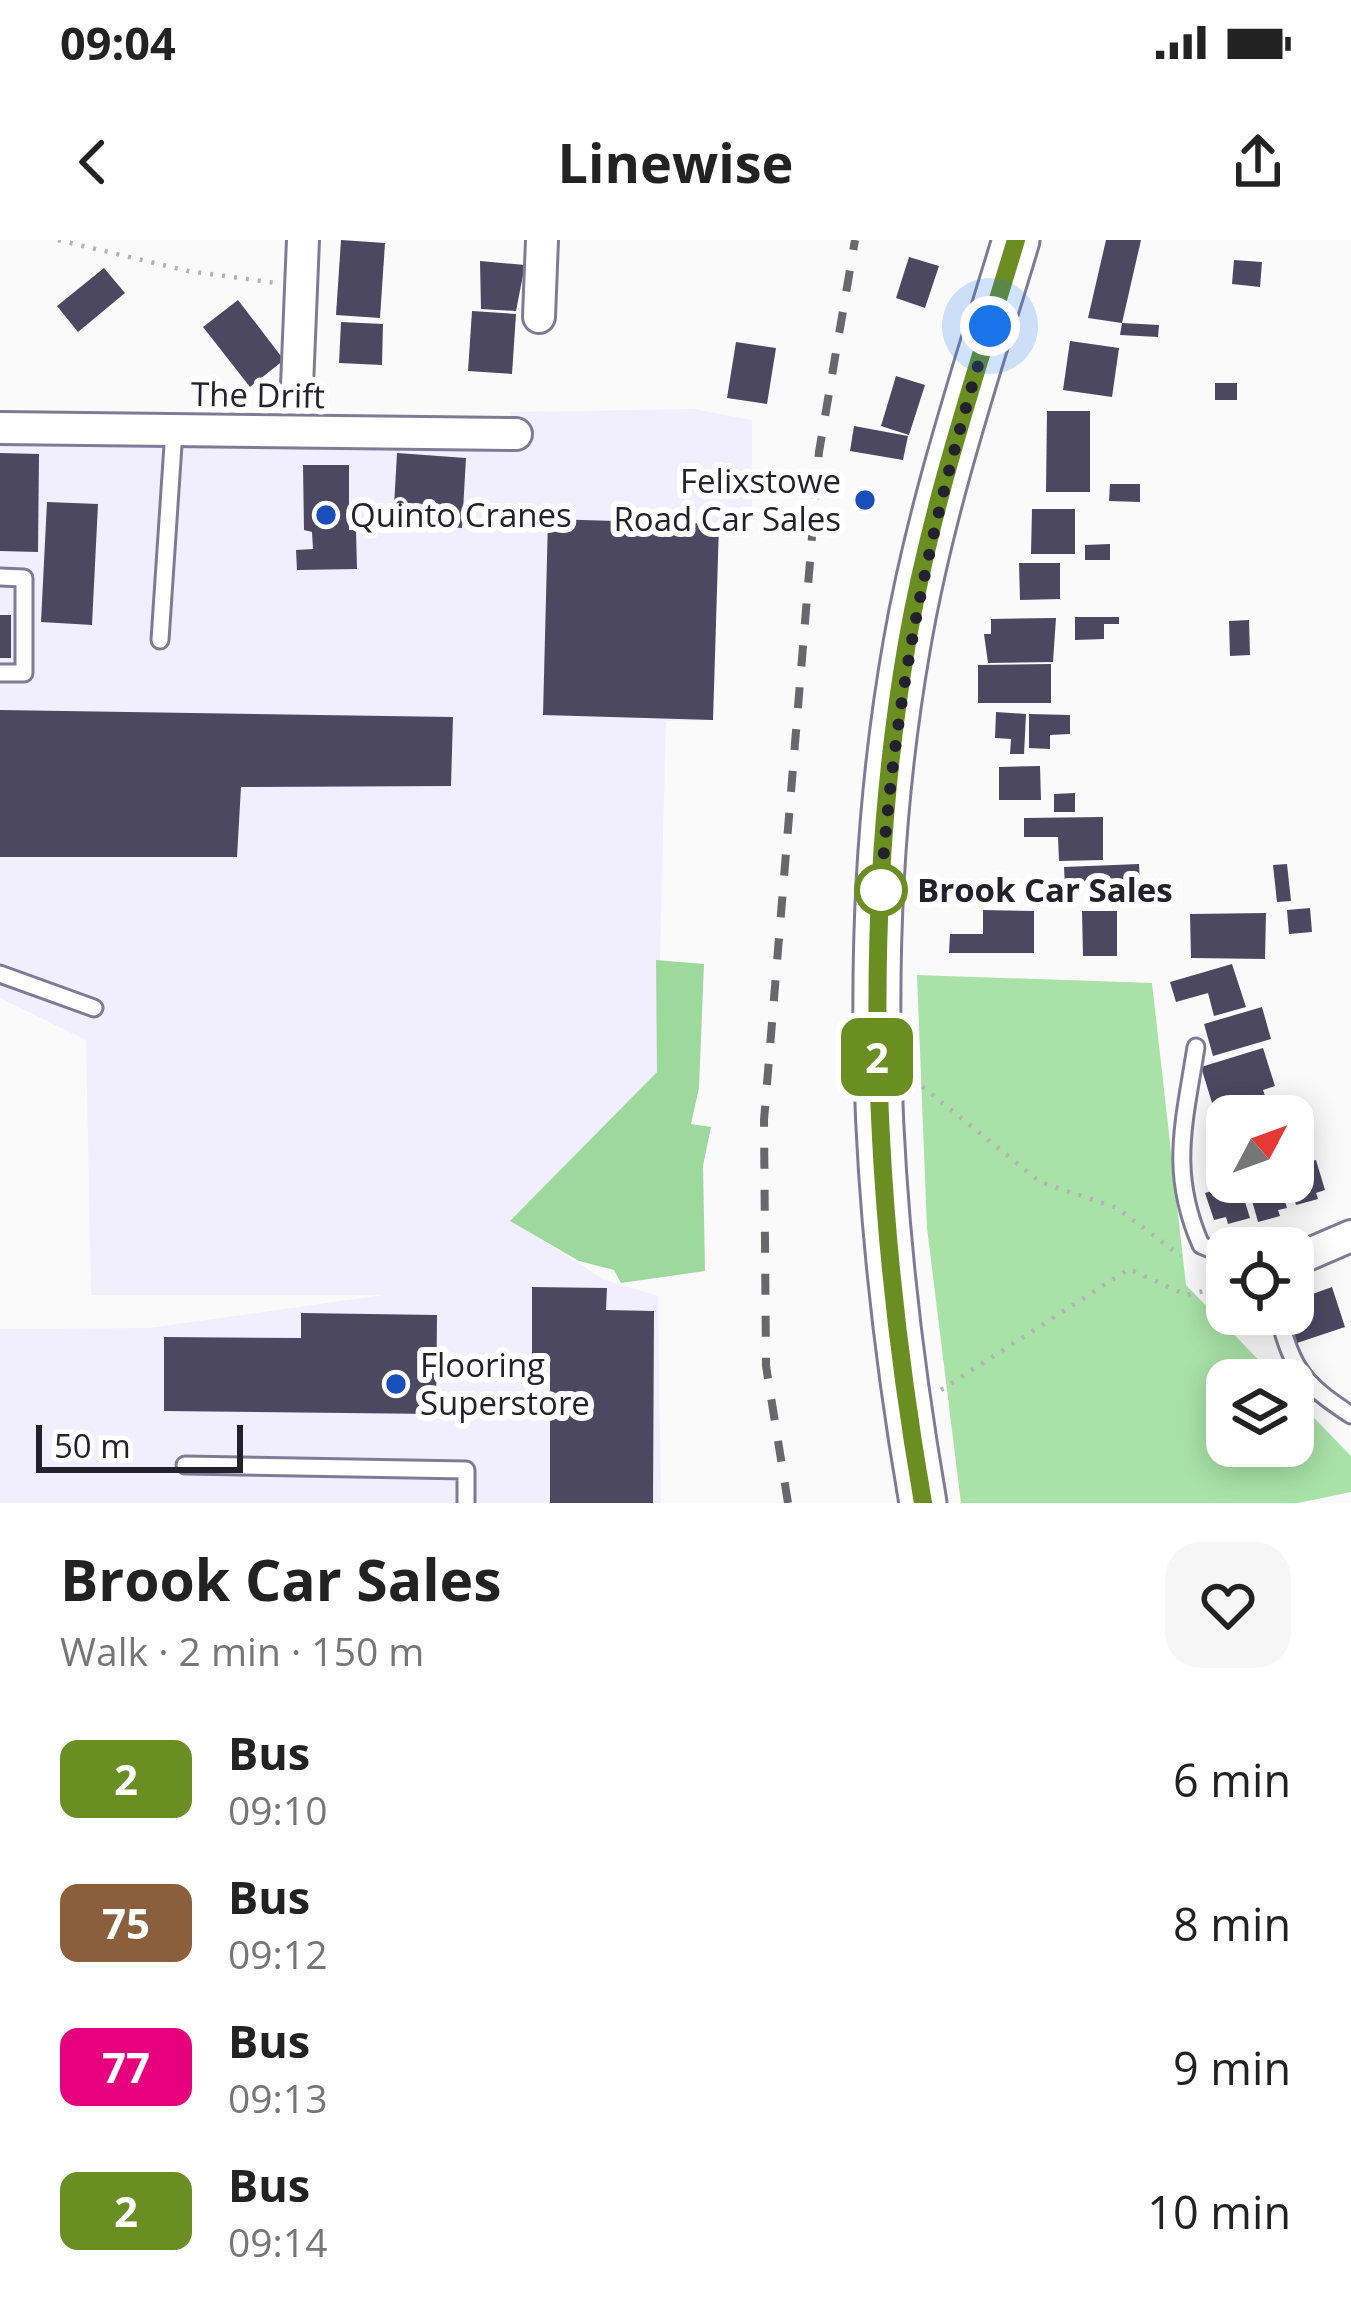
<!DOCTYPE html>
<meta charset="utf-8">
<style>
body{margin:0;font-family:"Open Sans",sans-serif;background:#f6f6f6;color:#222;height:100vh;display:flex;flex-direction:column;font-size:45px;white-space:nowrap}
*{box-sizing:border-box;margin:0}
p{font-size:39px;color:#767676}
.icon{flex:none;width:66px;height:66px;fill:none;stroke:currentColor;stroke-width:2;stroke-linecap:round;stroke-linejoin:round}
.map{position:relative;height:1263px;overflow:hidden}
.panel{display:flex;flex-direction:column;background:#fff;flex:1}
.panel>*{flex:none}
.badge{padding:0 24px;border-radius:18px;font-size:42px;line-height:78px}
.needle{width:78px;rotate:49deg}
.controls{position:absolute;left:1206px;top:855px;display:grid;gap:24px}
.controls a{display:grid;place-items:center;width:108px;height:108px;border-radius:24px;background:#fff;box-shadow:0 6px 30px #0003;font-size:60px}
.scale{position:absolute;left:36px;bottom:30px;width:207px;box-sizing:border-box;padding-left:12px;border:6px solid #23212c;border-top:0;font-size:33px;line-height:42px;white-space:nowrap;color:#23212c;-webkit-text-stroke:9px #fff;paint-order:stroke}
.you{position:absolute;width:60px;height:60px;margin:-30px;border:9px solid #fff;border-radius:50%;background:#1a73e8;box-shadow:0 0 0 18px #1a73e833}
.map>.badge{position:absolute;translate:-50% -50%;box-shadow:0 0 0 6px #fff}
.round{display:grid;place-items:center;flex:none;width:126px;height:126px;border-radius:36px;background:#f6f6f6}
.summary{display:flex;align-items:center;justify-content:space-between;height:204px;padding:0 60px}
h1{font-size:57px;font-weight:700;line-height:90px}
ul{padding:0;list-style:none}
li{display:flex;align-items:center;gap:36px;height:144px;padding:0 60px}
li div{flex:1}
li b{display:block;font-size:45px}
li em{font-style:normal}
li .badge{min-width:132px;font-weight:700;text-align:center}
.status{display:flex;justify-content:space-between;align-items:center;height:84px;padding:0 60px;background:#fff;direction:ltr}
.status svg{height:33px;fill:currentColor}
header{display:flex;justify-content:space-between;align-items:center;height:156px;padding:0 60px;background:#fff;font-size:54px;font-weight:700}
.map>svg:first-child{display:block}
.built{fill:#f1effe}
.green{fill:#a9e2a7}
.forest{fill:#9dd99c}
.building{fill:#4c4861}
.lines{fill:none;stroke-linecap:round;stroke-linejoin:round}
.service-casing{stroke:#7f7b96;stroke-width:21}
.minor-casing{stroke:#7f7b96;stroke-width:36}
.primary-casing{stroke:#7f7b96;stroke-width:51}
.path{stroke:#b3b3b6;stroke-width:4.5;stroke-dasharray:3 9;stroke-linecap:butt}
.service{stroke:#fff;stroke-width:15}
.minor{stroke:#fff;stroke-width:30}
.primary{stroke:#fff;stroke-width:45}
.rail{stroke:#68676e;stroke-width:8;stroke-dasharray:21 21;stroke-linecap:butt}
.line-casing{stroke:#fff;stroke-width:27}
.line{stroke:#6b8e23;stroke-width:18}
.walk{stroke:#23212c;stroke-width:12;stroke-dasharray:0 21.6}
.poi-dot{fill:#1a4eba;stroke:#fff;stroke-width:4.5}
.stop-dot{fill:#fff;stroke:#6b8e23;stroke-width:6}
.labels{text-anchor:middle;stroke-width:12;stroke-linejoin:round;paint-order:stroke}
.street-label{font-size:33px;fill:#23212c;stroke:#fff}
.poi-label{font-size:33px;fill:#23212c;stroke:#fff;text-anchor:start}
.stop-label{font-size:33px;font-weight:bold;fill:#23212c;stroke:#fff;text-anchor:start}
</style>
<div class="status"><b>09:04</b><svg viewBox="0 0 49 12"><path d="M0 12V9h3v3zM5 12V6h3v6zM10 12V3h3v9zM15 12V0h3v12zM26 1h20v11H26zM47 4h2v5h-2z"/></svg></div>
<header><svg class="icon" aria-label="back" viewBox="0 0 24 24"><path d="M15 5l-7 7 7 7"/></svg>Linewise<svg class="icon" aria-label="share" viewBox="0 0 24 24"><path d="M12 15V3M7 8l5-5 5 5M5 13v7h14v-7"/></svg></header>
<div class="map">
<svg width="1351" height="1263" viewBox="0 0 1351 1263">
<rect width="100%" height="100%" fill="#fafafa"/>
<path class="built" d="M693,169L752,180V280L719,285L713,480L666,481L657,832L511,981L605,1040L658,1056L661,1263H0V1089L149,1088L383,1055H91L86,800L0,758V188L516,193L510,172Z"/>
<path class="green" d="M917,735L1152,743L1186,1045L1278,1140H1227V1206H1293V1156L1351,1216V1252L1298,1263H961L927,988Z"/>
<path class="forest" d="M656,720L704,724L699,848L691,884L711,887L703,926L705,1031L621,1043L614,1030L579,1021L510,981L657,832Z"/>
<g class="building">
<path d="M341,0L385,3L380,78L336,75Z"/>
<path d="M1106,0H1141L1122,83L1088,78Z"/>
<path d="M909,17L939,26L925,68L896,58Z"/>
<path d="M1234,20L1262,22L1260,47L1232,44Z"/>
<path d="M480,21L525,25L516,71L481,69Z"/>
<path d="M104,28L125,53L78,92L57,66Z"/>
<path d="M238,60L284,120L250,147L203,87Z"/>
<path d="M472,71L516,74L512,134L468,131Z"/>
<path d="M341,82L383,84L382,125L339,123Z"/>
<path d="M1122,83L1159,85L1158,97L1120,95Z"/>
<path d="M1070,101L1119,108L1112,157L1063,150Z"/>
<path d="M736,102L776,108L767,164L727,158Z"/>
<path d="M896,136L925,145L909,195L881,186Z"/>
<rect x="1215" y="143" width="22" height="17"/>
<path d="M1047,171H1090V252H1046Z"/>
<path d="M854,186L908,196L903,220L850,211Z"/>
<path d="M0,213L39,214L38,312L0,311Z"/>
<path d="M397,213L466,218L462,288L393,284Z"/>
<path d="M303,225H349V290H356L357,329L297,330L296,310L313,309L312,292L304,290Z"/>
<path d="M1110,244H1140V262L1109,261Z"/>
<path d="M47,262L98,264L92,385L41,382Z"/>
<path d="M1032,269H1075V314H1031Z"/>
<path d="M548,279L719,284L713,480L543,475Z"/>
<path d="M1110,304V320H1085V305Z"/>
<path d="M1019,323H1060V359L1020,360Z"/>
<rect x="0" y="375" width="11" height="43"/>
<path d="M1075,377H1119V384H1104V399L1075,400Z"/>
<path d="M1056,378L1053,422L988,423L984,394H991V379Z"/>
<path d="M1249,380L1250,415L1230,416L1229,381Z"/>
<path d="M1051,424V463H978V425Z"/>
<path d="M0,470L453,477L451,546L241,547L237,617H0Z"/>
<path d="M996,472L1026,474L1024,514H1010L1011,499L995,498Z"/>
<path d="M1029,474L1070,475V494L1050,495V509L1029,508Z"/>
<path d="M1040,526L1041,560H999V527Z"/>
<path d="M1075,553V572H1054V554Z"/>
<path d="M1103,577V620L1059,621L1058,597H1024V578Z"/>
<path d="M1139,624L1141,664L1101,666L1100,645L1065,647L1064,627Z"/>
<path d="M1287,624L1291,661L1277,662L1273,625Z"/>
<path d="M1310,668L1312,692L1289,694L1287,670Z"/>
<path d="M983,670L1034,671V713H949L950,694H983Z"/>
<path d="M1082,671H1117V716H1083Z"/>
<path d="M1266,673L1265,719L1191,718L1190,674Z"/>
<path d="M1232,724L1246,767L1214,776L1208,753L1176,762L1170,742Z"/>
<path d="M1262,767L1271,799L1213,816L1204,784Z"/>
<path d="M1263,808L1275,846L1263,850L1272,876H1227V890L1221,892L1201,827Z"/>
<path d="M1316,920L1325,950L1316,953L1318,959L1296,965L1289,942L1293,926Z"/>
<path d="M1261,942H1279L1287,968L1278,970L1280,976L1258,982L1248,946Z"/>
<path d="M1239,943L1250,978L1228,984L1226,977L1214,980L1205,953Z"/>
<path d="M532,1047L607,1048L606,1070L654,1071L653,1263H550V1120H532Z"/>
<path d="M1332,1047L1345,1087L1294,1104L1284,1074H1293V1061Z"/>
<path d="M301,1073L437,1075L436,1174L164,1171V1097L301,1098Z"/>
</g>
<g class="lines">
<defs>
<g id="service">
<path d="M0,337L24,338V433H0"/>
<path d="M160,400L174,190"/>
<path d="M0,734L94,768"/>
<path d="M1196,807C1184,884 1169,932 1201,1005L1227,1016"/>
<path d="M1278,1074C1293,1130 1302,1143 1351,1175"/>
<path d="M185,1225L466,1230V1263"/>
</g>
<g id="minor">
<path d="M539,77L542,0"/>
<path d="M297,146L303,0"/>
<path d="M0,188L516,194"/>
<path d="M1293,1021L1351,996"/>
</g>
<path id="primary" d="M923,1263C874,980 857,688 907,404C931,266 976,133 1016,0"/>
</defs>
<use href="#service" class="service-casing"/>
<use href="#minor" class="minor-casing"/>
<use href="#primary" class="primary-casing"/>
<g class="path">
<path d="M58,0L188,31L276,43"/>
<path d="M913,839L1040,942L1117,968L1181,1016"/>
<path d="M941,1150L1129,1029L1186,1055L1227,1046"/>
</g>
<use href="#service" class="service"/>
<use href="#minor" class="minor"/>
<use href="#primary" class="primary"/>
<path class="rail" d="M788,1263L766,1126L764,880L819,212L855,0"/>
</g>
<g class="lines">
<defs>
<path id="line" d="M923,1263C874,980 858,688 907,403C931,266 976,133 1016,0"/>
</defs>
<use href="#line" class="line-casing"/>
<use href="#line" class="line"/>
<path class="walk" d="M881,650L880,664C893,461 930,280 990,86"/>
</g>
<g class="poi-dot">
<circle cx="865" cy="260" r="12"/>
<circle cx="326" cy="275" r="12"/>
<circle cx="396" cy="1144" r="12"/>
</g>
<circle class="stop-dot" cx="881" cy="650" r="24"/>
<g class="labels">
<g class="street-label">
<text transform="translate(258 155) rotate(1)" y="12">The Drift</text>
</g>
<g class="poi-label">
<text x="841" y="253" text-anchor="end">Felixstowe<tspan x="841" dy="38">Road Car Sales</tspan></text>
<text x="350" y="287">Quinto Cranes</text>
<text x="420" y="1137">Flooring<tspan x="420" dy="38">Superstore</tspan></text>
</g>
<g class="stop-label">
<text x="917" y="662">Brook Car Sales</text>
</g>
</g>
</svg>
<div class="controls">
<a><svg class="needle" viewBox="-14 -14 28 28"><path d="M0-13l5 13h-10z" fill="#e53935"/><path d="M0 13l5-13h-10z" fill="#767676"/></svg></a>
<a><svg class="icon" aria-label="locate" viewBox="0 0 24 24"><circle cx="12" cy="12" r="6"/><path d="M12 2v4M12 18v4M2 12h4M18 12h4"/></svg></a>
<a><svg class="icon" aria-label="layers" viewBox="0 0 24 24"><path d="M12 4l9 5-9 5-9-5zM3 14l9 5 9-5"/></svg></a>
</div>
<div class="scale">50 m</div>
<div class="you" style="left:990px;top:86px"></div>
<b class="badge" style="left:877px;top:817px;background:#6b8e23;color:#fff">2</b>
</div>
<section class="panel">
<div class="summary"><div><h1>Brook Car Sales</h1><p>Walk · 2 min · 150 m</p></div><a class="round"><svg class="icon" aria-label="heart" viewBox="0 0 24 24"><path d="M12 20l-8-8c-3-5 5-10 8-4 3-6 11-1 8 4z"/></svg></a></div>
<ul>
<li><span class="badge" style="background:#6b8e23;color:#fff">2</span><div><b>Bus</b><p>09:10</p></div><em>6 min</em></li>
<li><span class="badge" style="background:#8b5e3c;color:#fff">75</span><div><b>Bus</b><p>09:12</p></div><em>8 min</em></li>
<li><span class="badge" style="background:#e6007e;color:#fff">77</span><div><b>Bus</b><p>09:13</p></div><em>9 min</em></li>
<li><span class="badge" style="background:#6b8e23;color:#fff">2</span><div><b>Bus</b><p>09:14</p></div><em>10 min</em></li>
</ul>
</section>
